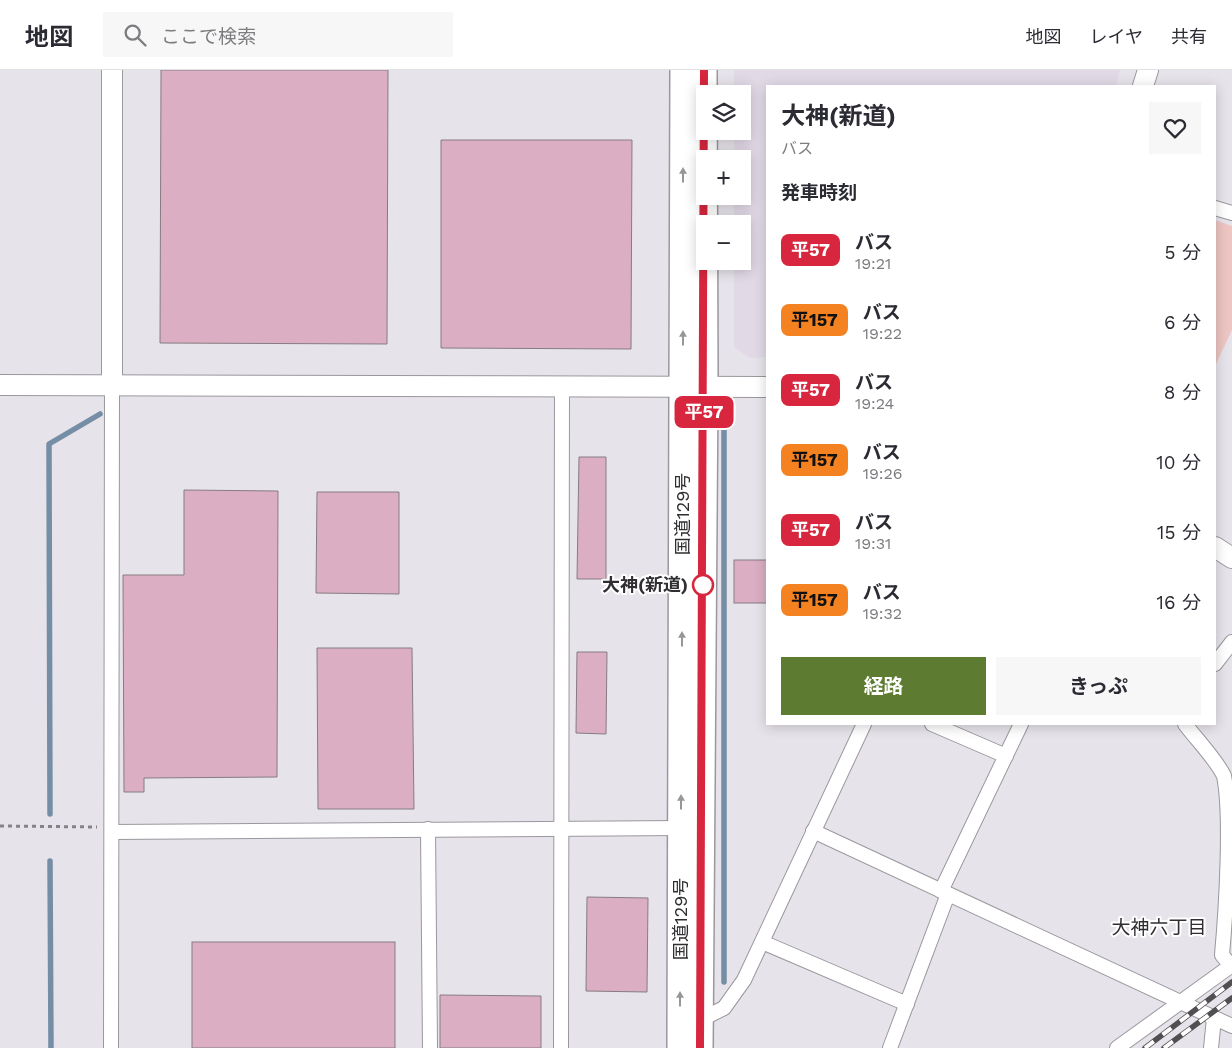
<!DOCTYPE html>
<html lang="ja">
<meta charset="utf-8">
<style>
body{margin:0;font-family:"Work Sans","Noto Sans JP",sans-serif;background:#f7f7f7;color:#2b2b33;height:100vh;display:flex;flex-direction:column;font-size:19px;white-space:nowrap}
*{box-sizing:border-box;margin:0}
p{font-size:16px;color:#7c7c81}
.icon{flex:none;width:28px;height:28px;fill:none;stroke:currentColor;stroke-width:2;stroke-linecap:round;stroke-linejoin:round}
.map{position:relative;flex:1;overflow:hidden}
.drawer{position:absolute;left:766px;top:15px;width:450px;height:640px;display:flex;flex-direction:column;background:#fff;border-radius:0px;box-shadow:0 2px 12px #0003}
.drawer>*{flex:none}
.badge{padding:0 10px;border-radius:8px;font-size:18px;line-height:32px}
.controls{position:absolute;left:696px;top:15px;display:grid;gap:10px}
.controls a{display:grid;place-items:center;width:55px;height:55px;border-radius:0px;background:#fff;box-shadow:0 2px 12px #0003;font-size:25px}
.map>.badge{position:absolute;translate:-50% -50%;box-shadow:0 0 0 2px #fff}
h2{padding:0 15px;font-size:19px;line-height:45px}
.round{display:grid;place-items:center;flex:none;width:52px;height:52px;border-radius:0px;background:#f7f7f7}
.headline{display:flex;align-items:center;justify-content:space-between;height:85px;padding:0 15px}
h1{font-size:24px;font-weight:700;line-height:38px}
.action{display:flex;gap:10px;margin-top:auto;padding:10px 15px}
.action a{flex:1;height:58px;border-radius:0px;background:#5e7c31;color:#fff;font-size:20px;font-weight:700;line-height:58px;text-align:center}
.action a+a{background:#f7f7f7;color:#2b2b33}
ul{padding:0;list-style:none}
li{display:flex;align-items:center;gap:15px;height:70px;padding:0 15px}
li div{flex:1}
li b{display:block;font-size:19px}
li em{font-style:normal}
li .badge{min-width:55px;font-weight:700;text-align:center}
header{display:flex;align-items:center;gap:30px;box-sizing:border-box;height:70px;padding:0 25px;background:#fff;border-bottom:1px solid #e1e1e2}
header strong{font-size:24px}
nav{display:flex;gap:28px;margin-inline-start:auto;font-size:18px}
.search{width:350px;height:45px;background:#f7f7f7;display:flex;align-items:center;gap:12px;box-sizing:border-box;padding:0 18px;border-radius:0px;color:#7c7c81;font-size:19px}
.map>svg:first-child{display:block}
.built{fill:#e2d9e7}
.green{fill:#edc5c2}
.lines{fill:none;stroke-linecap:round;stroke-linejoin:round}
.stream{stroke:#758ea5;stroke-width:5.5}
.building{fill:#dbaec3;stroke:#857d81}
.street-casing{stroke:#9b979e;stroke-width:16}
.secondary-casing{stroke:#9b979e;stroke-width:22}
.highway-casing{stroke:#9b979e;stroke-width:28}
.path{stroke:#868388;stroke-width:3;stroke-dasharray:4 4;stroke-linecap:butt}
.street{stroke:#fff;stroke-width:14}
.secondary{stroke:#fff;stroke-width:20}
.highway{stroke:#fff;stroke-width:25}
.rail-casing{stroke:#514f52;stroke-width:5.5}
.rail{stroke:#fff;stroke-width:4;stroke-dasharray:11;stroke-linecap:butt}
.oneway{fill:#989698}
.line-casing{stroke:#fff;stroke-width:11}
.line{stroke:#d7263d;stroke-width:8}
.stop-dot{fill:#fff;stroke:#d7263d;stroke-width:2.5}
.labels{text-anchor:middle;stroke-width:4;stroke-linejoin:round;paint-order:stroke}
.street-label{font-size:18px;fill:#302e31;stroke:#fff}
.stop-label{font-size:18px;font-weight:bold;fill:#302e31;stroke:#fff;text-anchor:end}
.neighbourhood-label{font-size:19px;fill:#302e31;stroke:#fff}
</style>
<header>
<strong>地図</strong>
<div class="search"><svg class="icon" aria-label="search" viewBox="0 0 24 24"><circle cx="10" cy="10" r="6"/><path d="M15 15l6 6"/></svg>ここで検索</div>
<nav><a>地図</a><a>レイヤ</a><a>共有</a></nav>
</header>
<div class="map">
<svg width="1232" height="978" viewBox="0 0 1232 978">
<rect width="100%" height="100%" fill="#e7e3ea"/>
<path class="built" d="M734,0H1120L1116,16H768L767,287L750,288L734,277V191H742V154H734V126H742V89H734V61H742V24H734Z"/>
<path class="green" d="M1215,150L1232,156V260L1215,296Z"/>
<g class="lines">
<g class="stream">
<path d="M50,744L49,374L100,344"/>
<path d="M50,791L51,978"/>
<path d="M724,912V345"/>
</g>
</g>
<g class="building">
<path d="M161,0H388L387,274L160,273Z"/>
<path d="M441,70H632L631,279L441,278Z"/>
<path d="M579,387H606V509H577Z"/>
<path d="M184,420L278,421L277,707L144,708V722H124L123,505H184Z"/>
<path d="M317,422H399V524L316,523Z"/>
<rect x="734" y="490" width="34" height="43"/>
<path d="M317,578H412L414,739H318Z"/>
<path d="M577,582H607L606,664L576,663Z"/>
<path d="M587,827L648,828L647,922L586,921Z"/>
<rect x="192" y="872" width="203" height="106"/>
<path d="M440,925L541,926V978H440Z"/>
</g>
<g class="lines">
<defs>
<g id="street">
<path d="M1215,138L1232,143"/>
<path d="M1215,594L1232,572"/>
<path d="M932,654L1006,686"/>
<path d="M1185,654C1196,669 1216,689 1224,706C1232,746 1226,840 1222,885L1231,896"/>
<path d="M428,759L430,978"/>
<path d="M813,761L1232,956"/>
<path d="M112,762L681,758"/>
<path d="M941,821L1021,654"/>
<path d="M762,872L907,934"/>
<path d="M700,950L724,938L744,910L864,654"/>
<path d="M111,978L112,315"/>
<path d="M561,978L562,315"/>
<path d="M890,978L948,824"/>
<path d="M1117,978L1232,895"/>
<path d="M1211,978L1214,948"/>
</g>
<g id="secondary">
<path d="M112,0V315"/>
<path d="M1143,16L1148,0"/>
<path d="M0,315L768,317"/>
<path d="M1215,477L1232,488"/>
</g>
<g id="highway">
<path d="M680,978L683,0"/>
<path d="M700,978L705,317L704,0"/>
</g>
</defs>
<use href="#street" class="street-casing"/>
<use href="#secondary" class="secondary-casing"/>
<use href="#highway" class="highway-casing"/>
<path class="path" d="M0,756L97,757"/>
<use href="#street" class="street"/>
<use href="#secondary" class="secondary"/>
<use href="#highway" class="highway"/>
<defs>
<g id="rail">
<path d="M1145,978L1232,912"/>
<path d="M1164,978L1232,928"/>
</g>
</defs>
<use href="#rail" class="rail-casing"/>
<use href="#rail" class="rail"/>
</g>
<defs><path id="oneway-solid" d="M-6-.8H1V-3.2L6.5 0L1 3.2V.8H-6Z" transform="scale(1.25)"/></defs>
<g class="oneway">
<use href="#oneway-solid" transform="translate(683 105) rotate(-90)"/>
<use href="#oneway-solid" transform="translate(683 268) rotate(-90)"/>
<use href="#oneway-solid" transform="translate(682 569) rotate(-90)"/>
<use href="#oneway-solid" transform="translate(681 732) rotate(-90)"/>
<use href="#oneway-solid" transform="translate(680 929) rotate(-90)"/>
</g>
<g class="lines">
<defs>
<path id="line" d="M700,978L704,0"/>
</defs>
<use href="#line" class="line-casing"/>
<use href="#line" class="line"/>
</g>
<circle class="stop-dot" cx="703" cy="515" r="10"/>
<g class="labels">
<g class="street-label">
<text transform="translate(683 444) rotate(-90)" y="6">国道129号</text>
<text transform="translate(681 849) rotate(-90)" y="6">国道129号</text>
</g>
<g class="stop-label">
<text x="688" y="521">大神(新道)</text>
</g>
<g class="neighbourhood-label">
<text x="1159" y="864">大神六丁目</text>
</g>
</g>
</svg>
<div class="controls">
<a><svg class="icon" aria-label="layers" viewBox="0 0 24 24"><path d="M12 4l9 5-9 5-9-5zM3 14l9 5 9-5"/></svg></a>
<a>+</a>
<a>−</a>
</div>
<b class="badge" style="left:704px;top:342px;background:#d7263d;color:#fff">平57</b>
<section class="drawer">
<div class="headline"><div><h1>大神(新道)</h1><p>バス</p></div><a class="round"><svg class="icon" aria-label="heart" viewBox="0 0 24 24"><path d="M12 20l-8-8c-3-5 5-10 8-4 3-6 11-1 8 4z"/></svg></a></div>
<h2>発車時刻</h2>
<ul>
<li><span class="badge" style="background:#d7263d;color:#fff">平57</span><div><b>バス</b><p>19:21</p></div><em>5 分</em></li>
<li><span class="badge" style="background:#f58220;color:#111">平157</span><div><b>バス</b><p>19:22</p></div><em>6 分</em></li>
<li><span class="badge" style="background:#d7263d;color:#fff">平57</span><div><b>バス</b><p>19:24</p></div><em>8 分</em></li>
<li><span class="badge" style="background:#f58220;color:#111">平157</span><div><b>バス</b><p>19:26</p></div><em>10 分</em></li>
<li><span class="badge" style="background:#d7263d;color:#fff">平57</span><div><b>バス</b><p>19:31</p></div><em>15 分</em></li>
<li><span class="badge" style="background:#f58220;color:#111">平157</span><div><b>バス</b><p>19:32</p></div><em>16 分</em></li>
</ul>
<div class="action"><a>経路</a><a>きっぷ</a></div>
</section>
</div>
